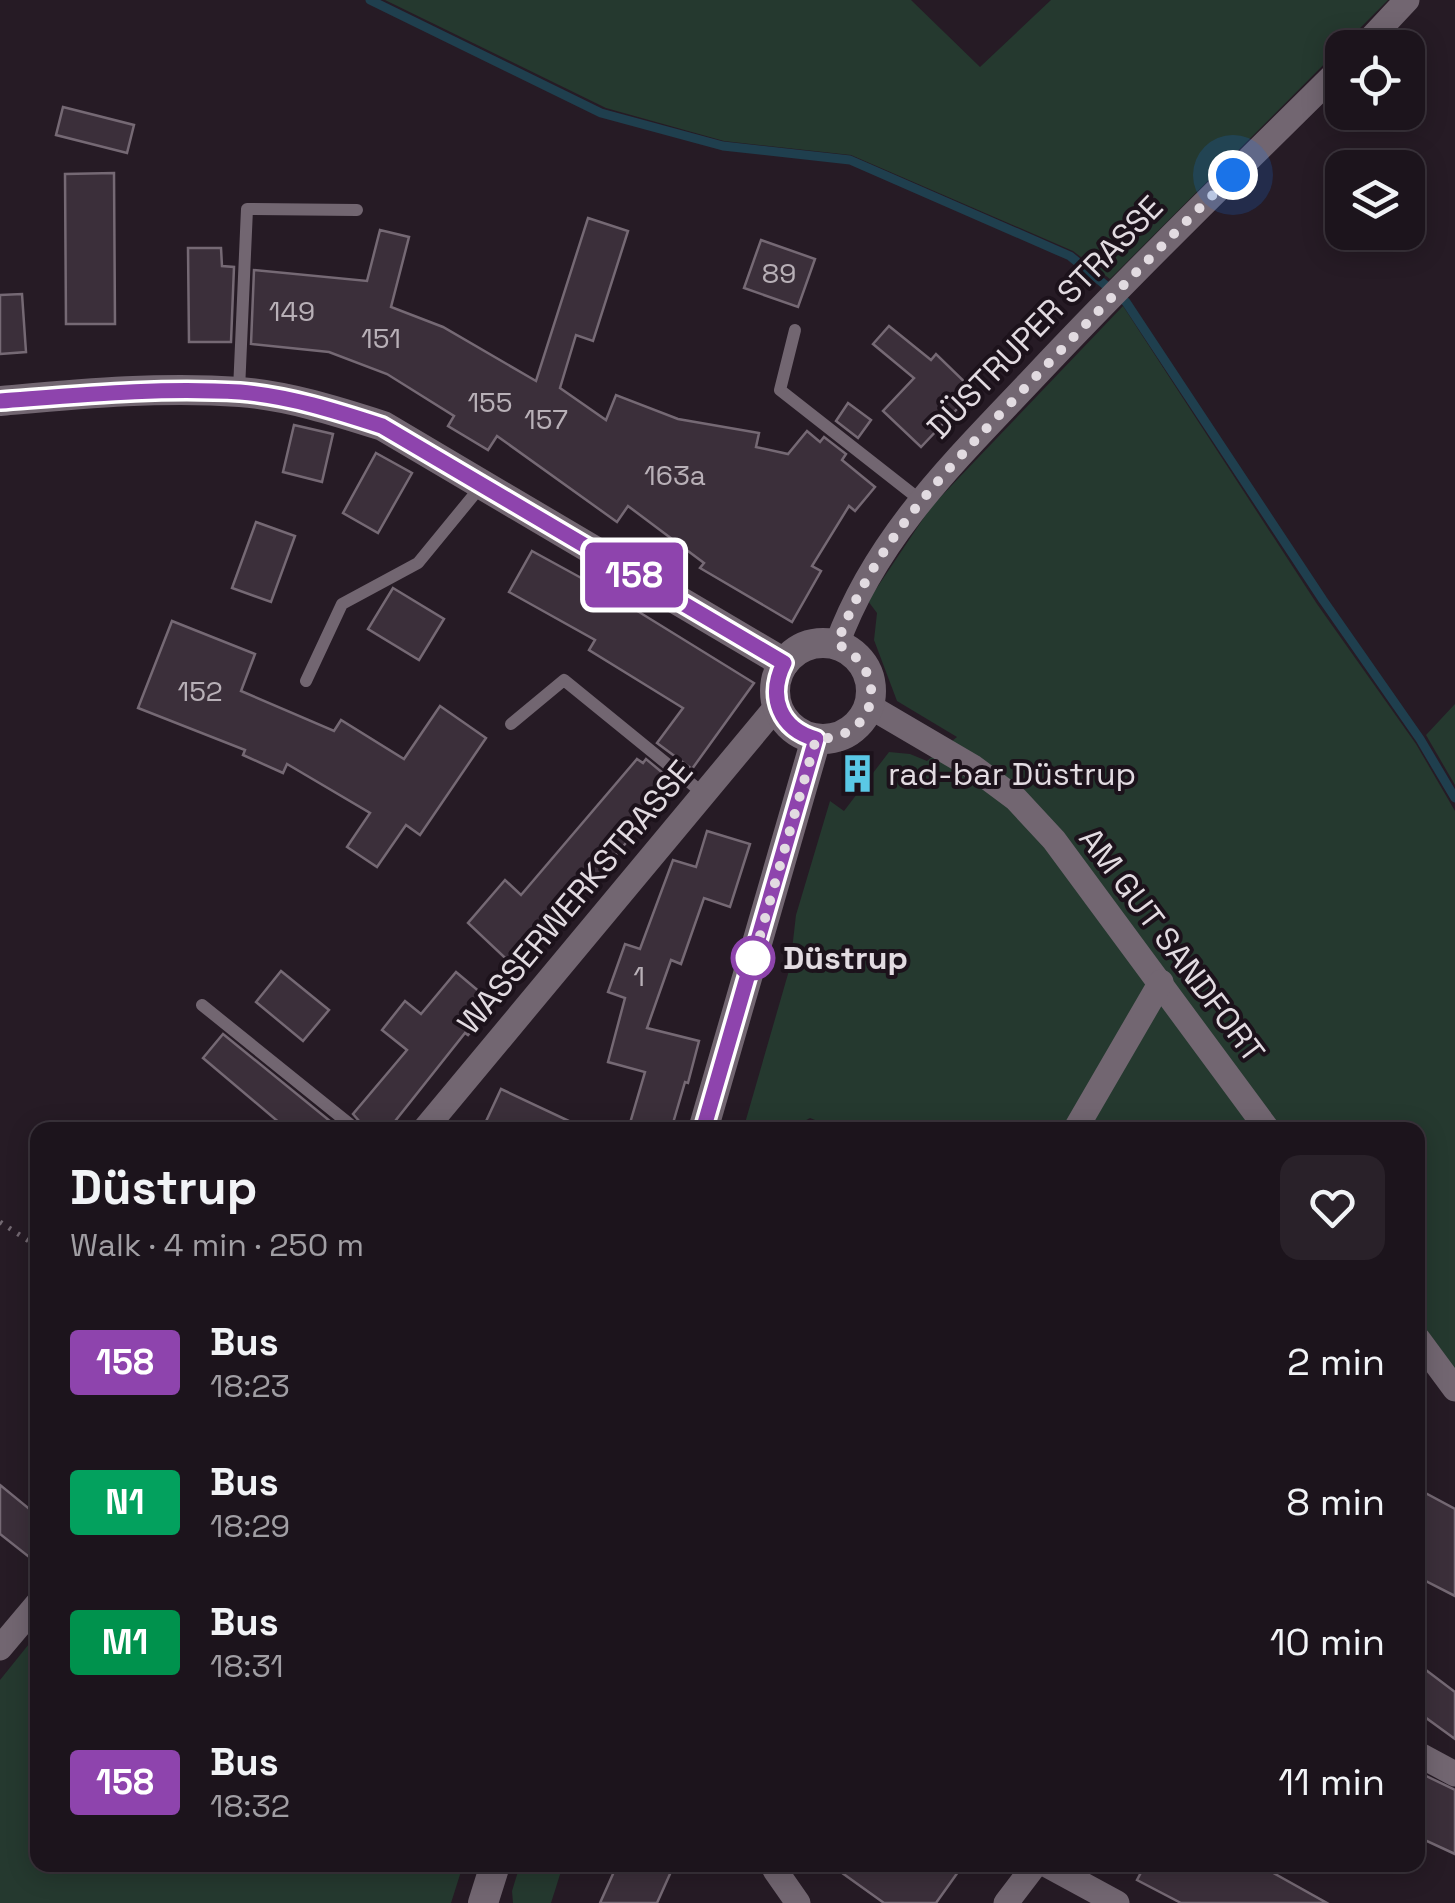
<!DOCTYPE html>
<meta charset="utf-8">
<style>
body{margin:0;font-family:"Space Grotesk",sans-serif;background:#292129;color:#f1f3f6;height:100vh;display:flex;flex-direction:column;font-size:38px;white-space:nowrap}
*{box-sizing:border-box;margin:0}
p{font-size:32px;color:#a09ea3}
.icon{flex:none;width:55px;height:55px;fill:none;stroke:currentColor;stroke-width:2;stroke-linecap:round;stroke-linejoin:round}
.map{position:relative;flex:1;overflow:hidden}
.drawer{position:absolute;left:30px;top:1122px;width:1395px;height:750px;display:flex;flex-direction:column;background:#1c141c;border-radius:20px;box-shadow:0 5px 25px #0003,0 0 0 2px #3a333b}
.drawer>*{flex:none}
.badge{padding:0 20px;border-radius:8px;font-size:35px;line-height:65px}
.tools{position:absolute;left:1325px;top:30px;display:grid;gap:20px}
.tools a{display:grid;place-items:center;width:100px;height:100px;border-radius:20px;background:#1c141c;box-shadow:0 5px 25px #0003,0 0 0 2px #3a333b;font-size:50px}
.you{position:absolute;width:50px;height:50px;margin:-25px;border:8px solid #fff;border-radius:50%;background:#1a73e8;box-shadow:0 0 0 15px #1a73e833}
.map>.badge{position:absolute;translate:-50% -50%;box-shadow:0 0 0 5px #fff}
.round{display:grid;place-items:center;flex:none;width:105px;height:105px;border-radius:20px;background:#292129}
.overview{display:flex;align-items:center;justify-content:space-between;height:170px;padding:0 40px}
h1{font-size:48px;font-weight:700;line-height:75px}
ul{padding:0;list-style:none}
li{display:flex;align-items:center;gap:30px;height:140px;padding:0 40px}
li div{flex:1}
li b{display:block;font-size:38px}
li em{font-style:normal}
li .badge{min-width:110px;font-weight:700;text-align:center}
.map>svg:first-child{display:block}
.green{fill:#25392f}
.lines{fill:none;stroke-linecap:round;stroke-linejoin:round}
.stream{stroke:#1f3f4e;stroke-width:9}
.building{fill:#3b2f3a;stroke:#756974;stroke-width:2.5}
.path{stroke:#726871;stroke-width:5;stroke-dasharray:2.5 8;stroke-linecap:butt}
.service{stroke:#726671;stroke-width:12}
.minor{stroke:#726671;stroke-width:25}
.tertiary{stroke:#726671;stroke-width:30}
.line-casing{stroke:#fff;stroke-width:22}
.line{stroke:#8e44ad;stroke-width:15}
.walk{stroke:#e2dbe1;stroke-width:10;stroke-dasharray:0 18}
.stop-dot{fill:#fff;stroke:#8e44ad;stroke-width:5}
.labels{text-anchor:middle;stroke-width:8;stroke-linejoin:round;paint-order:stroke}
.number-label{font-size:28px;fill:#b8b0b7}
.street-label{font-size:32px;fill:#e2dbe1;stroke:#1c121b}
.poi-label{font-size:32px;fill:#e2dbe1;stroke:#1c121b;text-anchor:start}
.stop-label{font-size:32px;font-weight:bold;fill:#e2dbe1;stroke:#1c121b;text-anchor:start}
</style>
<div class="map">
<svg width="1455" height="1903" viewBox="0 0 1455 1903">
<rect width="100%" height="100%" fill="#261b25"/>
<g class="green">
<path d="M385,0H911L980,67L1051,0H1388L1110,279L1073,251L851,155L724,141L606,108Z"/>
<path d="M1123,306L1317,604L1416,744L1455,811V1391L1418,1339V1130H840L810,1118L788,1130H743L790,967L796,915L830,801L844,811L889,752L910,754L927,761L957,737L897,701L874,640L877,613L868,601L931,507Z"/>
<path d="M1455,704V785L1426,735Z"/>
<path d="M37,1634L38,1865H463L451,1903H0V1680Z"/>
<path d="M520,1865H563L551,1903H513L512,1891Z"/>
</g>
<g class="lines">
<path class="stream" d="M370,0L601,113L723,146L850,160L1070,256L1126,302L1323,600L1420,739L1455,798"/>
</g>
<g class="building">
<path d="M63,107L134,125L127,153L56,135Z"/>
<path d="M114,173L115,324H66L65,174Z"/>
<path d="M588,218L628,231L593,341L576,335L560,388L606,420L616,395L678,419L759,433L756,447L788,454L807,431L820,442L824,437L846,454L842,460L875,487L855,511L849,506L812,566L821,571L792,622L700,568L704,563L628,506L617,522L497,436L488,450L448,426L454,416L387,374L329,352L251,344L254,270L367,281L380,230L409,237L391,307L443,327L536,381Z"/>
<path d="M761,240L815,259L798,307L744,288Z"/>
<path d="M188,248H221L222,266L234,267L231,342H189Z"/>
<path d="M22,294L26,352L0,354V295Z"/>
<path d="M889,326L931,360L936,354L974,391L921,447L883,411L914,378L873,344Z"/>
<path d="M848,403L871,420L858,438L836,421Z"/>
<path d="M294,425L333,434L322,482L283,472Z"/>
<path d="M376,453L412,473L378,533L343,513Z"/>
<path d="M256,522L295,536L271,602L232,588Z"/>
<path d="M532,551L605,591L754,683L692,769L657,743L683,708L589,650L595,640L509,592Z"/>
<path d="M393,588L444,619L419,660L368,629Z"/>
<path d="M172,621L255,654L241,691L334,731L341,720L404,759L440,706L486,738L420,835L406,825L377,867L347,847L370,813L287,764L283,773L243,755L245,750L138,708Z"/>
<path d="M637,759L643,763L646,759L676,784L518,970L468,923L505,880L521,895Z"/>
<path d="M707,831L750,844L730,907L704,898L681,964L671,960L647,1028L699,1041L688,1083L685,1082L671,1130H628L645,1072L608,1062L625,998L608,992L625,944L640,949L673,860L696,867Z"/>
<path d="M281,971L329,1010L303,1041L256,1002Z"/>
<path d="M456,972L494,1004L468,1035L465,1033L388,1130H367L353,1114L407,1050L382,1030L405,1001L421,1014Z"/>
<path d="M223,1034L341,1130H288L203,1058Z"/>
<path d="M501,1089L588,1130H482Z"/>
<path d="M0,1485L38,1516V1564L0,1534Z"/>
<path d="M1418,1489L1455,1509V1596L1418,1577Z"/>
<path d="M1418,1664L1455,1692V1739L1418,1712Z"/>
<path d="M1418,1772L1455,1790V1854L1418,1837Z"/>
<path d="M617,1865H674L657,1903H600Z"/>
<path d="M831,1865H963L936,1903H884Z"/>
<path d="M1145,1865H1259L1327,1903H1181L1137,1880Z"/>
</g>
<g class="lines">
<path class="path" d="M0,1222L38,1247"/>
<g class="service">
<path d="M795,330L780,390L919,499"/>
<path d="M239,390L247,209L357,210"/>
<path d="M306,681L342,604L418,563L482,485"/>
<path d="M511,724L564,680L704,794"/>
<path d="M202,1005L357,1130"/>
</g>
<g class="minor">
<path d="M1362,48L1407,0"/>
<path d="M837,644C877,534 959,457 1038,373C1137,268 1240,168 1342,67"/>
<path d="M869,706L973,767L1016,799L1054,840L1268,1130"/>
<path d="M424,1130L777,706"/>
<path d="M1075,1130L1161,982"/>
<path d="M1418,1339L1455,1389"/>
<path d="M0,1648L38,1603"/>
<path d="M1418,1754L1455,1774"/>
<path d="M775,1865V1870L798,1903"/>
<path d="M1047,1865L1117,1903"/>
<path d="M1006,1903L1035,1865"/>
</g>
<g class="tertiary">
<path d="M0,401C79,394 160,386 240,392C289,396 336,411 383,426L784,663"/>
<circle cx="823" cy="691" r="48"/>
<path d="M703,1130L816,739"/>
<path d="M483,1903L495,1865"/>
</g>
</g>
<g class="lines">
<defs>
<path id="line" d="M0,401C79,395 160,387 240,392C289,396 336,411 382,426L784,663C767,697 780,729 816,739L703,1130"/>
</defs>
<use href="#line" class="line-casing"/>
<use href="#line" class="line"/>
<path class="walk" d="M753,958L752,964L816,739C879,739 891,671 837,644C875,539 950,467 1025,388C1093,316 1162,245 1233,175"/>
</g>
<defs>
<symbol id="building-bare" viewBox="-9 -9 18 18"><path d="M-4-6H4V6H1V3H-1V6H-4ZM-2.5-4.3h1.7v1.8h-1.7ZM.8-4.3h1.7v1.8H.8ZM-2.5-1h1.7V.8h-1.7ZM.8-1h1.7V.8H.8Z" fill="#5ac8e6" stroke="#1c121b" stroke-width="2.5" paint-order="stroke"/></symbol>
</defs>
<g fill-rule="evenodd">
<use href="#building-bare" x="830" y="746" width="55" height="55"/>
</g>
<circle class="stop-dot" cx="753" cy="958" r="20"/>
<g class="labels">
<g class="number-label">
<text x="779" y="283">89</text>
<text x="292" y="321">149</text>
<text x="381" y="348">151</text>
<text x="490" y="412">155</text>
<text x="546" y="429">157</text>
<text x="675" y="485">163a</text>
<text x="200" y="701">152</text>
<text x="639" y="986">1</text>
</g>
<g class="street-label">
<text transform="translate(1045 317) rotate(-46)" y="11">DÜSTRUPER STRASSE</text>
<text transform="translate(575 897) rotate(-50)" y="11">WASSERWERKSTRASSE</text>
<text transform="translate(1172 945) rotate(53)" y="11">AM GUT SANDFORT</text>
</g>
<g class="poi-label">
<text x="888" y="785">rad-bar Düstrup</text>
</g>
<g class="stop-label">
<text x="783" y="969">Düstrup</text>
</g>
</g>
</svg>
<div class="tools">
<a><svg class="icon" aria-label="locate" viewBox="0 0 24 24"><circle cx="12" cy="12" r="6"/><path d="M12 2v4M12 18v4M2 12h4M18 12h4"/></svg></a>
<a><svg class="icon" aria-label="layers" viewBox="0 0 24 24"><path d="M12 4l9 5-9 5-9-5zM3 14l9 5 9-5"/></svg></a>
</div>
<div class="you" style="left:1233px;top:175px"></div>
<b class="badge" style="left:634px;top:575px;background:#8e44ad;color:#fff">158</b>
<section class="drawer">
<div class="overview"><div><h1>Düstrup</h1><p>Walk · 4 min · 250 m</p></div><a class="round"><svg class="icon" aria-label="heart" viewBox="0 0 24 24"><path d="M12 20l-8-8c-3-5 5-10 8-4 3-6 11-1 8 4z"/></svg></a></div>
<ul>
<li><span class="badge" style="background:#8e44ad;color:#fff">158</span><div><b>Bus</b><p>18:23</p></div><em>2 min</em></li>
<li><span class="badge" style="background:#03a15e;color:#fff">N1</span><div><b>Bus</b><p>18:29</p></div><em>8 min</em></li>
<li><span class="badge" style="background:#00924d;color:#fff">M1</span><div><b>Bus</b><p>18:31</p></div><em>10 min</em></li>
<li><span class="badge" style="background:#8e44ad;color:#fff">158</span><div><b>Bus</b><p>18:32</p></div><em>11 min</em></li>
</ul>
</section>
</div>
